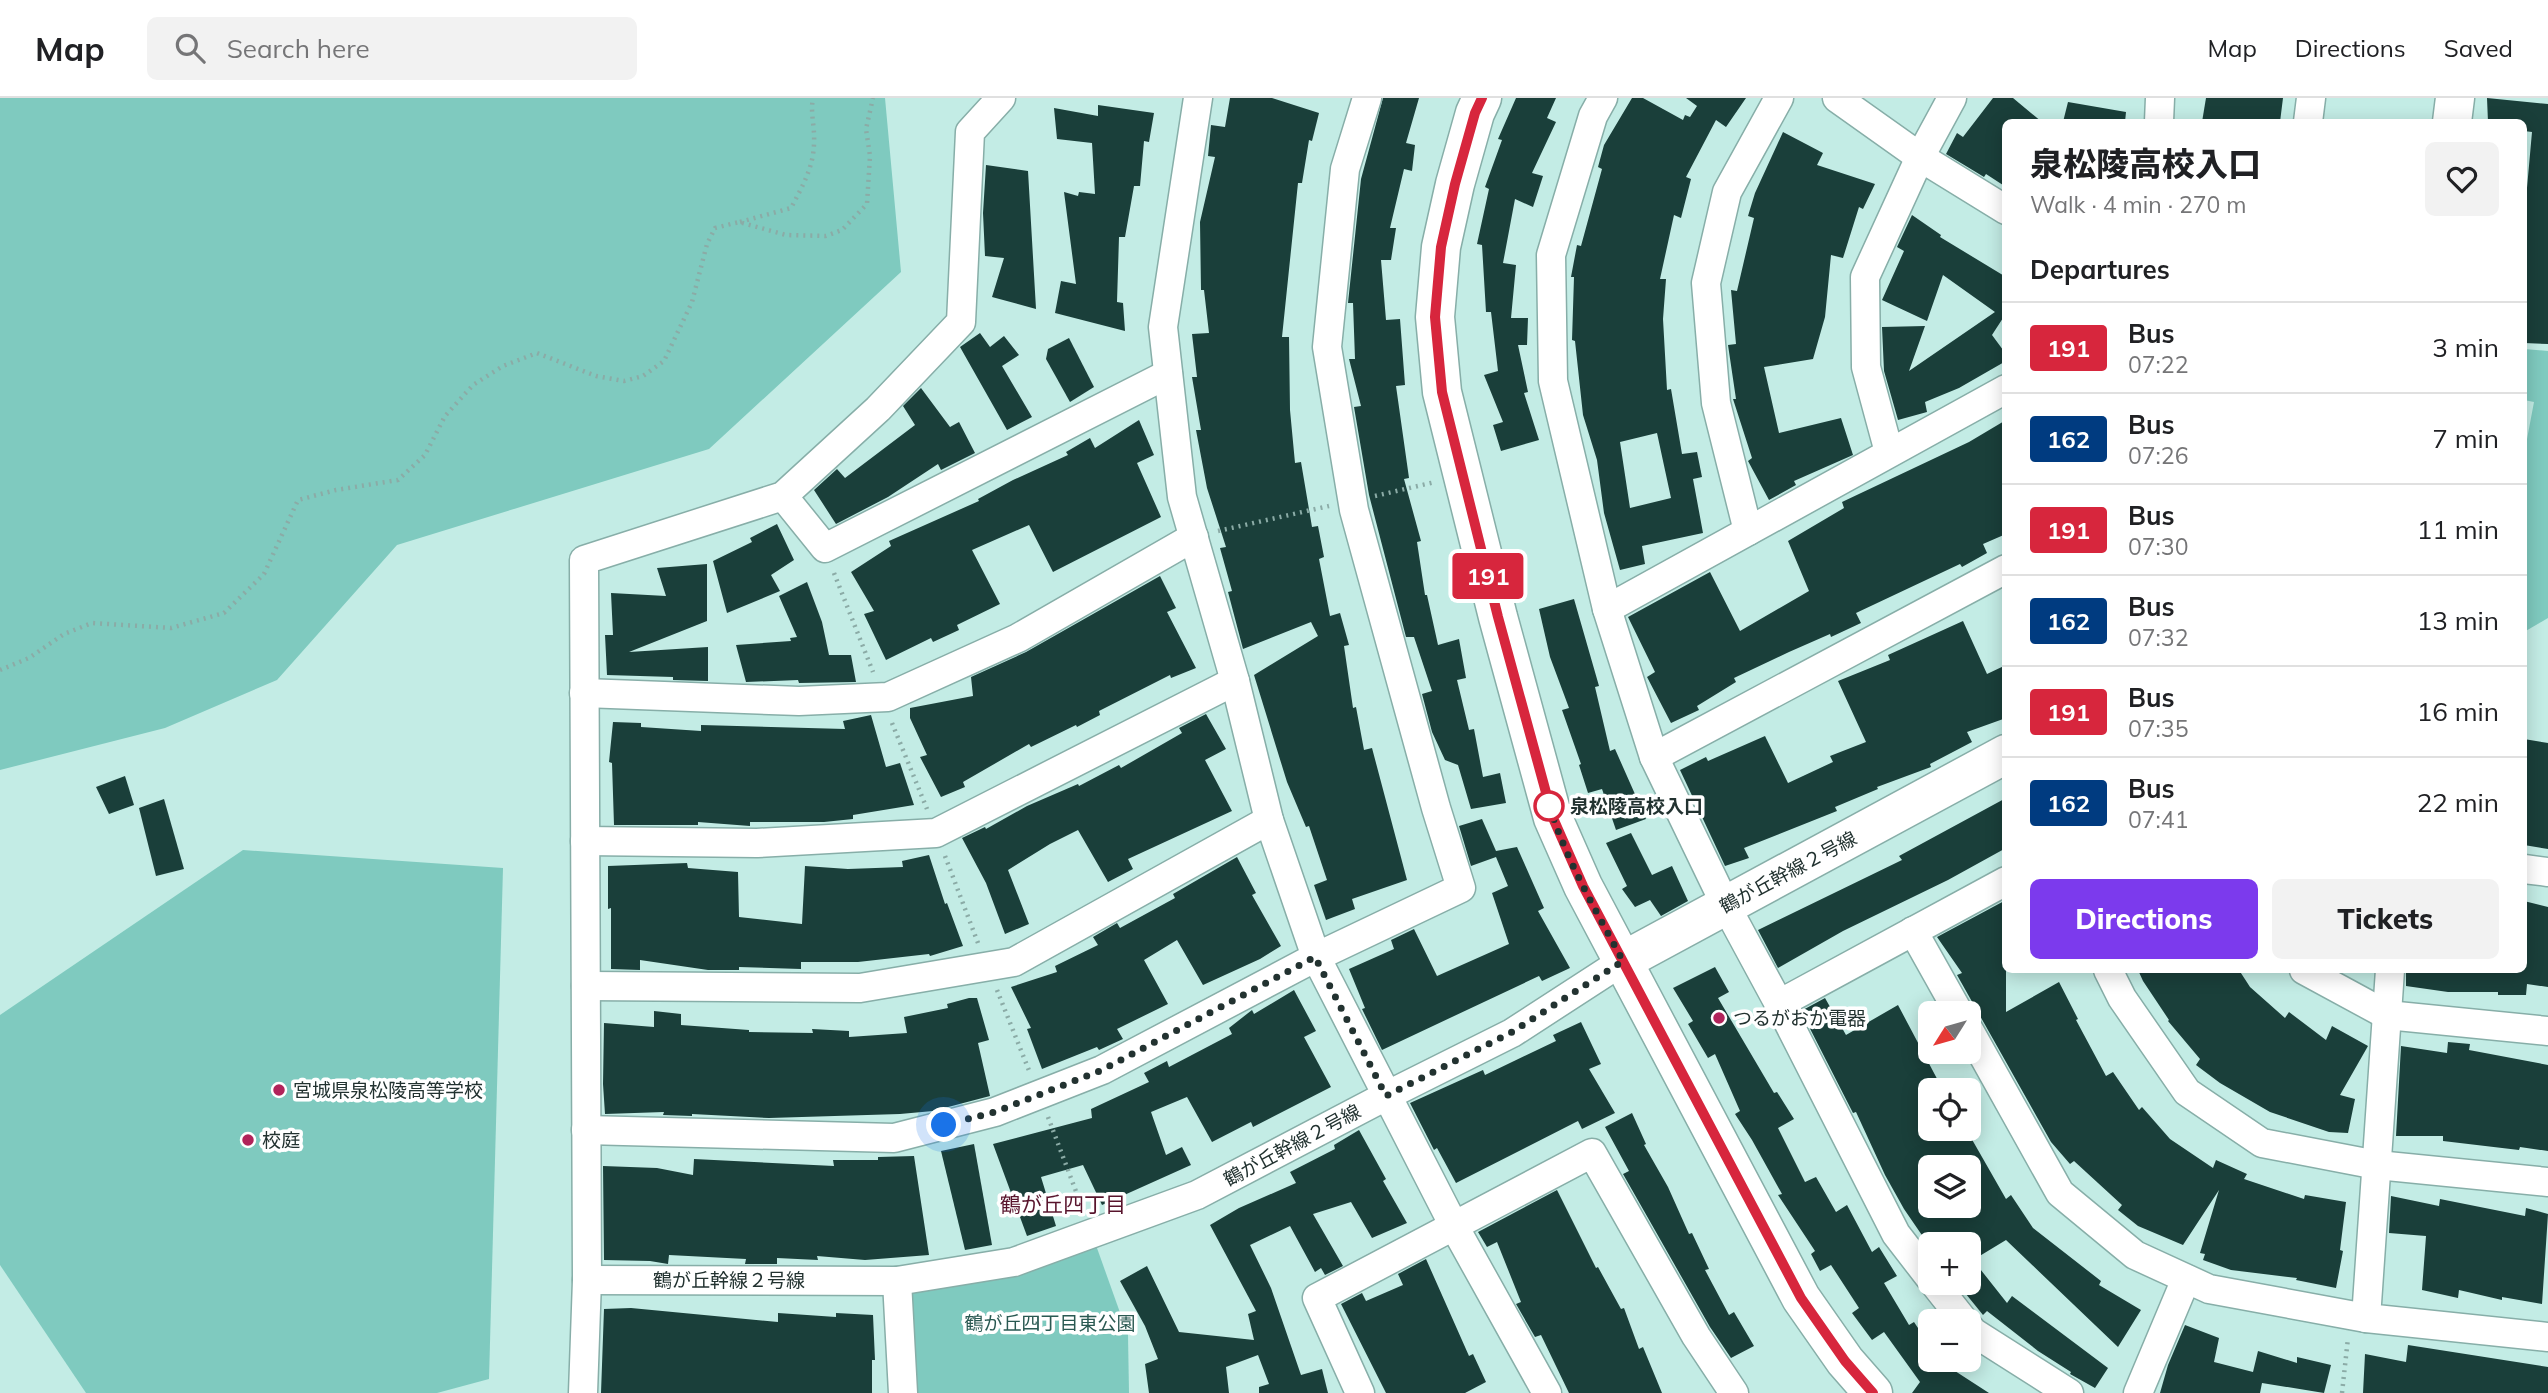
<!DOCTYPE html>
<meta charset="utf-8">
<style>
body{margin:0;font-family:Mulish,"Noto Sans JP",sans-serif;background:#f2f2f2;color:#202124;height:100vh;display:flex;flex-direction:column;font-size:26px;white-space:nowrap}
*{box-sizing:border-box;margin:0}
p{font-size:23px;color:#757577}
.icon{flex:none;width:38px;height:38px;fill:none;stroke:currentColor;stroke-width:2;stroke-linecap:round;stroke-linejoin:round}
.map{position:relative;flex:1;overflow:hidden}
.panel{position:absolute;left:2002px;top:21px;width:525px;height:854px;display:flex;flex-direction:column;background:#fff;border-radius:10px;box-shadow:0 4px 18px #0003}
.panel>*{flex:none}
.badge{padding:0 14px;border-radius:5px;font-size:24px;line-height:46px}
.needle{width:46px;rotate:233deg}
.tools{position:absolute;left:1918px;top:903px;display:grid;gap:14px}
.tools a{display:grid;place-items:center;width:63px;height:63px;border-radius:10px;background:#fff;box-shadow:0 4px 18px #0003;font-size:35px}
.you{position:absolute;width:35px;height:35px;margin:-18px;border:5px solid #fff;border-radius:50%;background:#1a73e8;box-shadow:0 0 0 10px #1a73e833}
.map>.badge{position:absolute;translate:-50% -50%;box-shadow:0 0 0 4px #fff}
h2{padding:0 28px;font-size:26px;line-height:63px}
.round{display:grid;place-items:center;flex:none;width:74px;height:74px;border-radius:10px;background:#f2f2f2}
.summary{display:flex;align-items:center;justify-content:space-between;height:119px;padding:0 28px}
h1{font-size:33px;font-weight:800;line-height:52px}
.cta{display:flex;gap:14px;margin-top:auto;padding:14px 28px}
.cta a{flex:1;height:80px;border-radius:10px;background:#7c3aed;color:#fff;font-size:28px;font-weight:800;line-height:80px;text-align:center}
.cta a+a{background:#f2f2f2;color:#202124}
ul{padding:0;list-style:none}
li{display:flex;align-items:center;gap:21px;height:91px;padding:0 28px;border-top:2px solid #e0e0e0}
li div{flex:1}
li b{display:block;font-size:26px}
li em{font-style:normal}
li .badge{min-width:77px;font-weight:700;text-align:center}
header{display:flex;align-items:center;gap:42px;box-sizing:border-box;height:98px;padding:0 35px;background:#fff;border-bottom:2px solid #e0e0e0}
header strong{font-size:33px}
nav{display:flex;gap:38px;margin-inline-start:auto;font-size:24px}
.search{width:490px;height:63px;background:#f2f2f2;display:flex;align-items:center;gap:18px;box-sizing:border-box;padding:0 24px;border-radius:10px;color:#757577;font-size:26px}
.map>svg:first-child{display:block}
.green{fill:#7fcabf}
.building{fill:#1a3f3a;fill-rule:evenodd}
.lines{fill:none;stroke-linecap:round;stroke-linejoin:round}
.street-casing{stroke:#87aea8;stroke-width:31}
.secondary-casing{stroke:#87aea8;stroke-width:41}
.path{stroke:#8baba6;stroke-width:4.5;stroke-dasharray:2 5;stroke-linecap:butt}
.street{stroke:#fff;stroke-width:28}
.secondary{stroke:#fff;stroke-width:38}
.line-casing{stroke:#fff;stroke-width:16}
.line{stroke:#d7263d;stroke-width:10}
.walk{stroke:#223230;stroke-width:7;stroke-dasharray:0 12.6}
.stop-dot{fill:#fff;stroke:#d7263d;stroke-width:3.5}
.poi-dot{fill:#b1235a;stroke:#fff;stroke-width:2.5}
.labels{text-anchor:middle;stroke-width:7;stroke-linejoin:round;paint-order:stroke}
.stop-label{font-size:19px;font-weight:bold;fill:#223230;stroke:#fff;text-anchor:start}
.street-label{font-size:19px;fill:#223230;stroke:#fff}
.poi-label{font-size:19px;fill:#223230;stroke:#fff;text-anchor:start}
.park-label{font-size:19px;fill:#2a5952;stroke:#fff}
.neighbourhood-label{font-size:21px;fill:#58142c;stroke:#fff}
</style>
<header>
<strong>Map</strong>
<div class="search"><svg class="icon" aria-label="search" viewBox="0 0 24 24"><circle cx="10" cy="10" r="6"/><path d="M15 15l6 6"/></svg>Search here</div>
<nav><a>Map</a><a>Directions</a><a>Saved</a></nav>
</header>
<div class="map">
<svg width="2548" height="1295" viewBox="0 0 2548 1295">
<rect width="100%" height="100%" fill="#c3ece5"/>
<g class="green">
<path d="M0,0H885L901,174L709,351L397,447L277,582L165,630L0,672Z"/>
<path d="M2524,251L2548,253V520L2524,534V357L2534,304L2524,302Z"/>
<path d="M243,752L503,770L489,1281L437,1295H86L0,1167V917Z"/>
<path d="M1092,1136L1128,1237L1129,1295H903L897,1183Z"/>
</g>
<g class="building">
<path d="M1230,0H1272L1319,15L1312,43L1309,42L1302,85H1298L1282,239H1289L1290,312L1295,365L1301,364L1312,429L1318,428L1324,459L1319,461L1330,518L1340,515L1349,547L1344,548L1353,610L1356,609L1364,652L1372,650L1407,782L1352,801L1355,811L1326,822L1314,787L1327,782L1309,728L1306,729L1287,684L1254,577L1318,538L1311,524L1243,551L1228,494L1232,493L1220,450L1226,449L1207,390L1196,332H1201L1192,279H1197L1192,236L1209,235L1204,192H1201L1200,124L1215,59L1208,58L1211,27L1225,29Z"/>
<path d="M1383,0H1419L1406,45L1415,47L1412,73L1404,71L1390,130H1396L1391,162H1381L1386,222L1400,221L1405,287L1396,288L1409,380L1404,381L1421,443L1417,444L1425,497H1427L1438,547L1459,541L1466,580L1457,582L1469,632L1474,631L1483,679L1500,675L1506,705L1471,711L1458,667L1445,662L1432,634L1422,596L1432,593L1414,539H1406L1369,397L1354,309L1361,308L1349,261H1355L1353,205H1348L1361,81Z"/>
<path d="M1516,0H1556L1547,20L1556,24L1532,75L1543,78L1533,109L1515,101L1503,165L1516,167L1511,220H1528L1527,247H1518L1528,294L1524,295L1539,342L1501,353L1493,327L1503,324L1484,277L1498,273L1491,214H1486L1482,147L1477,146L1489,91L1485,89L1502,42L1498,41Z"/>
<path d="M1632,0H1643L1683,22L1685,17L1690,19L1697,8L1686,0H1746L1726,29L1716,22L1686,79L1691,81L1681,120L1674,117L1660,181H1666L1663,221L1667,292L1671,291L1682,356L1697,354L1702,379L1693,381L1703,435L1642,448L1645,466L1620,472L1604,415L1597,362L1583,317L1575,243L1572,242L1574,179H1571L1577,147L1581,148L1602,71L1598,69L1604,47ZM1657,335L1671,400L1630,410L1620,344Z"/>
<path d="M1993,0H2013L2042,24H2006V89L1986,76L1984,79L1946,56L1957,35L1963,39Z"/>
<path d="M2206,0H2283L2280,24H2202Z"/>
<path d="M2487,0L2548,6V246L2524,245V101H2526L2532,34L2524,33V24H2488Z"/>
<path d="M2068,4L2126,14L2125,24H2063Z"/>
<path d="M1098,7L1154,15L1149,44L1144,43L1140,88H1134L1125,139H1119L1117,204L1123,205L1125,233L1055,215L1061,183L1076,186L1064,94L1078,98L1079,94L1095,96L1092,45L1057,41L1054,10L1098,18Z"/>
<path d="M1783,34L1823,55L1817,67L1875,86L1863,111L1859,109L1843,160L1831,157L1825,219L1813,261L1764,269L1779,335L1841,320L1853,357L1794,383L1796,387L1769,402L1748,363L1752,360L1733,301H1736L1728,247L1736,246L1731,192L1737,193L1754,120L1748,118L1755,95Z"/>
<path d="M986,67L1028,73L1036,211L992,199L1004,160L985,158L983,115Z"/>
<path d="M1912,117L1941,137L1940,139L2006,179V222L2003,220L1992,237L2006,256V263L1959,290L1925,304L1927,314L1898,322L1884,273L1882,229L1925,228L1909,273L1995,214L1943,177L1927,223L1882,202L1904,153L1897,149Z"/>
<path d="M980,235L990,249L1004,238L1019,257L1002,268L1032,319L1007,332L960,249Z"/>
<path d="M1069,240L1094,289L1070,304L1046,261L1048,251Z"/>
<path d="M921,290L950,329L959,324L975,355L941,372L938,366L888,399L836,426L814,392L837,371L845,380L915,327L903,308Z"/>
<path d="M1139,322L1154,357L1137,365L1161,419L1053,474L1029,427L972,452L1000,506L957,527L959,532L933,544L931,540L886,562L864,516L874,513L851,474L891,448L889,443L979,403L978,401L1013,382L1068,357L1066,354L1090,340L1095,350Z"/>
<path d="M2006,322V436L1983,446L1987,455L1962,469L1960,466L1856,515L1861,525L1831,539L1830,536L1789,554L1734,580L1736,584L1697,608L1699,612L1671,625L1647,579L1655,574L1628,519L1710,474L1740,533L1809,493L1788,443L1844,410L1842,404L1969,344Z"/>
<path d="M777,426L794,462L771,477L780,493L727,515L713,463L752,444L750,440Z"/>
<path d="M707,466V523L629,554L708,549V583L673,582V579L607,577L605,537H613L611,495L666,498L657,470Z"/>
<path d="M1160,478L1176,510L1167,514L1196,570L1171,580L1170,577L1099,613L1100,617L1077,629L1076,627L1031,649L1029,646L963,684L965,689L941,699L920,659L927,657L910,620V610L973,598L971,579L1026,554Z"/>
<path d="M807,484L822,524L829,557H851L856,584L799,585L798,582L746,584L736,547L791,543L790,540L797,539L779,498Z"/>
<path d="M1574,501L1599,588L1595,589L1610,653L1615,651L1646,721L1616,732L1602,691L1588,695L1579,667L1581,666L1562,612L1569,610L1550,559L1539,511Z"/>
<path d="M1963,523L1987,576L2006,567V620L1967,634L1972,644L1930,666L1931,669L1877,689L1878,691L1835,709L1837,713L1744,750L1749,760L1725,768L1680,672L1706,659L1708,663L1765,638L1788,685L1833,664L1830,658L1866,644L1838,583L1890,562L1888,557Z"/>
<path d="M1206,616L1226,651L1205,662L1232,713L1128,761L1133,771L1108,784L1078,732L1050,746L1008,772L1029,826L1005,836L986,785L962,740L985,729L986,731L1027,708L1078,686L1079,688L1119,667L1121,670L1182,635L1179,630Z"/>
<path d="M871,617L886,669L900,665L914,707L853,717V721L824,724H750V728L698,724V727H614L612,665L609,664L613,624L641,625V629L701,633V627L845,631L843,623Z"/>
<path d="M2524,641L2548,645V751L2524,747Z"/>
<path d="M125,678L134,707L109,716L96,689Z"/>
<path d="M2006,700V750L1948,782L1843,833L1778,870L1758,832L1902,762L1899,758Z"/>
<path d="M164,701L184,771L156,778L139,710Z"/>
<path d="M1482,721L1496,753L1517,749L1544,810L1538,813L1570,870L1542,883L1539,878L1382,952L1362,911L1365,910L1349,871L1394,851L1391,842L1414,831L1437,878L1509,846L1492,795L1508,788L1496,759L1471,768L1459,728Z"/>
<path d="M1631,735L1652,777L1672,768L1688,803L1661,818L1650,802L1635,809L1622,791L1627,788L1606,745Z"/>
<path d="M929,757L945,806L947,805L963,848L930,858L929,856L858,864H801V871L739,869V872H708L640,862V872L611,871V810L608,811V768L687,765L688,770L738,774L739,819L802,826L805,768L848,771L903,769L902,763Z"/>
<path d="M1237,759L1256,795L1252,797L1281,848L1260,861L1203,887L1177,842L1144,862L1168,906L1117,931L1123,941L1099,952L1097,949L1042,971L1027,931L1031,930L1011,889L1057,874L1055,868L1098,847L1093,839L1117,825L1120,830L1175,800L1173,796Z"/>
<path d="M2006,802V914L2059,884L2078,921L2076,922L2106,978L2113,974L2139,1012L2142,1009L2170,1041L2213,1070L2216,1062L2247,1076L2244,1081L2304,1101L2305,1097L2346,1104L2340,1152L2343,1153L2336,1190L2296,1182L2297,1180L2231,1172L2203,1162L2205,1156L2200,1155L2219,1092L2183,1147L2138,1128L2118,1112L2122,1107L2074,1063L2070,1066L2051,1044L1957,877L1962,875L1937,839Z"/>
<path d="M2524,803L2548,809V889L2527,886L2526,897H2498V894H2448L2406,888V872H2524Z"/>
<path d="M1715,869L1729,894L1718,900L1774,995L1777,994L1794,1021L1778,1030L1805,1084L1816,1079L1836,1114L1847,1107L1872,1154L1879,1149L1897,1178L1884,1185L1909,1227L1914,1224L1930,1248V1262H1938L1989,1295H1912L1920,1284L1884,1234L1872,1242L1852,1215L1859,1210L1831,1167L1820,1173L1811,1156L1815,1153L1778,1097L1782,1096L1752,1042L1735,1016L1740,1013L1715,956L1708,960L1688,926L1693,923L1673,890Z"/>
<path d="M2138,872H2239L2250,889L2285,920L2289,914L2326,942L2332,928L2368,948L2340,997L2355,1001L2348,1035L2329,1034L2270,1014L2220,985L2196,967L2200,961L2168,923L2169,922L2143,883Z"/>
<path d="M1294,892L1316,933L1304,939L1331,989L1253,1029L1251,1024L1212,1044L1187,999L1151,1014L1166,1057L1182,1049L1191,1067L1102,1107L1083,1067L1041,1079L1056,1128L1027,1138L993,1046L1092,1020L1091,1011L1149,984L1144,975L1167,963L1169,969L1232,936L1229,930L1252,912L1254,916Z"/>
<path d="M969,900H977L989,942L978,945L990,998L933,1013L900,1016L769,1020L692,1016V1018L663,1017L664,1014L605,1016L603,986L604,925L654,929V913L681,916V927L749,932V934L813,935L812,931L849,933V939L907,935L904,919L948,910L947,906Z"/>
<path d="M1825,900L1846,937L1898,907L1943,992H1930V1031H1966L2006,1101L2011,1097L2033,1130L2101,1183L2099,1187L2141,1212L2118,1249L2006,1142L1973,1162L2007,1205L2012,1198L2108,1270L2095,1290L2070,1276L2071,1274L2038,1253L1987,1213L1983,1217L1957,1185H1969V1146H1928L1904,1111L1885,1077L1856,1014L1853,1015L1801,913ZM1930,1069H1969V1108H1930Z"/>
<path d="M1581,924L1601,966L1589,971L1615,1015L1582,1031L1578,1023L1456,1085L1437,1050L1434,1052L1410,1005L1483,972L1485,977L1556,943L1553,937Z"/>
<path d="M2448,944L2470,946L2469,952L2548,967V1053L2520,1049L2519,1052L2443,1043V1038H2396L2401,948L2447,955Z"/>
<path d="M1632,1015L1646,1046L1644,1047L1668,1089L1689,1136L1692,1135L1709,1171L1705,1172L1729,1217L1734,1214L1754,1248L1731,1260L1710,1229L1623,1076L1629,1073L1605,1029Z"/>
<path d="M1359,1032L1386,1081L1383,1083L1407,1125L1372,1140L1351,1104L1313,1116L1343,1168L1325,1177L1321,1170L1315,1174L1290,1128L1250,1147L1271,1190L1301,1277L1322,1271L1328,1295H1259V1289L1269,1286L1258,1257L1226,1269L1229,1295H1149L1145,1266L1158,1261L1145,1228L1120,1183L1147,1168L1179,1234L1254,1242L1248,1216L1256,1213L1210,1127L1239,1110L1296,1085L1290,1074L1335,1051L1334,1047Z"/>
<path d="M974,1046L992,1147L965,1152L941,1053Z"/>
<path d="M914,1058L929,1157L865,1162L817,1158L818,1162L777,1160V1166H745L746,1161L669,1157L668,1166L650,1163L604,1162L603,1068L657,1070L693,1077L694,1061L834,1068L833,1062H878V1059Z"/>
<path d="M1557,1092L1596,1170L1598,1169L1621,1211L1624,1210L1639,1251L1643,1249L1662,1295H1569L1541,1237L1535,1239L1516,1206L1521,1204L1497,1144L1487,1149L1478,1134Z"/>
<path d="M2391,1098L2439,1108L2440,1101L2525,1118L2526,1110L2548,1116L2542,1206L2502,1199V1202L2459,1192L2458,1200L2422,1192L2426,1138L2389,1135Z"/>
<path d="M1426,1161L1469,1258L1473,1256L1486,1284L1465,1295H1386L1341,1206L1362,1195L1366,1203L1403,1187L1398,1176Z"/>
<path d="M631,1210L778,1224V1215L836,1219V1215L873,1217L875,1262H872V1295H601L604,1211Z"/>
<path d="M2185,1227L2219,1240L2214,1264L2253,1274L2258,1253L2297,1265V1259L2331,1267L2324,1295L2262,1285L2260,1295H2160L2168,1267Z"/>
<path d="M2408,1247L2548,1269V1295H2363L2365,1256L2406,1264Z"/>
</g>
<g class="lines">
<defs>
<g id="street">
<path d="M1198,0L1163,229L1182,399L1235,583L1269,722L1316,859L1454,1128L1547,1295"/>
<path d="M1603,0L1593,18L1551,157L1553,283L1607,511L1654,659L1726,808L1779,906L2006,783"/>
<path d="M1837,0L1920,59L2006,112"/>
<path d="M2159,24L2160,0"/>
<path d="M2308,24L2311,0"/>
<path d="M1889,354L1866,269L1865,179L1920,59L1952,0"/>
<path d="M783,398L825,450L1168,276"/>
<path d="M1748,433L1716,305L1706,185L1727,94L1779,0"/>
<path d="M1607,511L2006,291"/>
<path d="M584,595L799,603L888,599L1018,540L1194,439"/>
<path d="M1654,659L2006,471"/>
<path d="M585,743L757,745L936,735L1235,583"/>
<path d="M2524,771L2548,774"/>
<path d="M1913,833L1959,915"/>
<path d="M2108,872L2122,900L2187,994L2262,1045L2377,1067L2548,1084"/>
<path d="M2304,872L2387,917L2548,933"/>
<path d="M2390,872L2366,1220L2548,1239"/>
<path d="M586,888L860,890L1014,864L1269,722"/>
<path d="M1779,906L1896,1136L1930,1180"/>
<path d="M1969,932L2060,1095L2135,1157L2209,1191L2366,1220"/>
<path d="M586,1032L894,1040L995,1014L1102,972L1316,859L1461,790L1436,710L1354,412L1327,249L1345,71L1367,0"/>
<path d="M587,1182L897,1183L1014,1164L1197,1097L1386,998L1512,935L1623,863"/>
<path d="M897,1183L903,1295"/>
<path d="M1934,1185L1964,1223"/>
<path d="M1969,1229L1973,1234L2069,1295"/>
<path d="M583,1295L587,1182L584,462L783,398L878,311L961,224L970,34L1001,0"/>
<path d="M1360,1295L1317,1200L1592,1055L1696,1238L1734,1295"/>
<path d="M2138,1295L2186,1181"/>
</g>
<g id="secondary">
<path d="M1482,0L1475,15L1455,86L1441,149L1435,219L1442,294L1498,519L1553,720L1583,788L1801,1200L1845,1263L1873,1295"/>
<path d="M2452,24L2455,0"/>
<path d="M1623,863L2006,656"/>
</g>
</defs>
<use href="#street" class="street-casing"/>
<use href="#secondary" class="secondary-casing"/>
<g class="path">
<path d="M740,124L791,110C802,89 814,69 814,44C815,29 810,15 813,0"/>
<path d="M1375,398L1435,384"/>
<path d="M1218,433L1329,408"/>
<path d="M834,475L873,574"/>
<path d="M0,572L29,560L64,536L92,525L171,530L224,515L264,476L298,402L336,392L398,382L425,357L445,318L473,287L503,268L537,255L596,278L624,283L643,278L664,263L692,204L707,146L715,130L739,124L786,137L826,138L842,132L867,106L870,58L866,31L873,0"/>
<path d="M892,625L927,711"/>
<path d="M945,758L978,845"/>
<path d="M997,892L1030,975"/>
<path d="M1048,1019L1083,1112"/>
<path d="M2342,1295L2348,1240"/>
</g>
<use href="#street" class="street"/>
<use href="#secondary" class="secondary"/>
</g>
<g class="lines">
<defs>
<path id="line" d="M1482,0L1475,15L1455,86L1441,149L1435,219L1442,294L1498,519L1553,720L1583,788L1801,1200L1845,1263L1873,1295"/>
</defs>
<use href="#line" class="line-casing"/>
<use href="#line" class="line"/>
<path class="walk" d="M944,1027L995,1014L1102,972L1315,859L1386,998L1512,934L1623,863C1594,809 1562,755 1546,696L1549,708"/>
</g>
<circle class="stop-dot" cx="1549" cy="708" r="14"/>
<g class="poi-dot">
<circle cx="1719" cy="920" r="7"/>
<circle cx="279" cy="992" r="7"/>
<circle cx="248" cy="1042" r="7"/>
</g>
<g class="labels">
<g class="stop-label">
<text x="1570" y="715">泉松陵高校入口</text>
</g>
<g class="street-label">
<text transform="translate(1788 774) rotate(-28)" y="7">鶴が丘幹線２号線</text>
<text transform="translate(1292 1047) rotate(-28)" y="7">鶴が丘幹線２号線</text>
<text x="729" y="1189">鶴が丘幹線２号線</text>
</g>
<g class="poi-label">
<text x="1733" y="927">つるがおか電器</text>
<text x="293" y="999">宮城県泉松陵高等学校</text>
<text x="262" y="1049">校庭</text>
</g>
<g class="park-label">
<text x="1050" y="1232">鶴が丘四丁目東公園</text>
</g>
<g class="neighbourhood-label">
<text x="1063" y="1114">鶴が丘四丁目</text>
</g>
</g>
</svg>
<div class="tools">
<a><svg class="needle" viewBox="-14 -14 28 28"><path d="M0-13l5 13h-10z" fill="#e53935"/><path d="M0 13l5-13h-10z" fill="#757577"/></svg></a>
<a><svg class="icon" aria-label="locate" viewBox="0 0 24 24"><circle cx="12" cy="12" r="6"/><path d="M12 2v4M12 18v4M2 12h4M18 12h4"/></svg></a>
<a><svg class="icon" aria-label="layers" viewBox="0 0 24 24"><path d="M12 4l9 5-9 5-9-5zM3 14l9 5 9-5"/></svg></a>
<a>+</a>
<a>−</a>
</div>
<div class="you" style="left:944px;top:1027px"></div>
<b class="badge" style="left:1488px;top:478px;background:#d7263d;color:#fff">191</b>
<section class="panel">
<div class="summary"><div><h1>泉松陵高校入口</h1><p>Walk · 4 min · 270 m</p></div><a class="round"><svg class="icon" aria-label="heart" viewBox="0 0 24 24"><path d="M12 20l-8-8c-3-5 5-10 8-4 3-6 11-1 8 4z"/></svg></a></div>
<h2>Departures</h2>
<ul>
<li><span class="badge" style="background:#d7263d;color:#fff">191</span><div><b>Bus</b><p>07:22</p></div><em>3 min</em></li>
<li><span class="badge" style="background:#003b80;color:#fff">162</span><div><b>Bus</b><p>07:26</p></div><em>7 min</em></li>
<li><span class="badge" style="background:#d7263d;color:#fff">191</span><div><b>Bus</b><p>07:30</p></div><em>11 min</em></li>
<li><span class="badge" style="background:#003b80;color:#fff">162</span><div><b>Bus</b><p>07:32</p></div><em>13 min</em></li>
<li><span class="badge" style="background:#d7263d;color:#fff">191</span><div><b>Bus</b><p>07:35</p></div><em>16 min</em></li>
<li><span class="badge" style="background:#003b80;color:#fff">162</span><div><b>Bus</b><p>07:41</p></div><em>22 min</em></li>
</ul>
<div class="cta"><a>Directions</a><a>Tickets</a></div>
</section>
</div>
